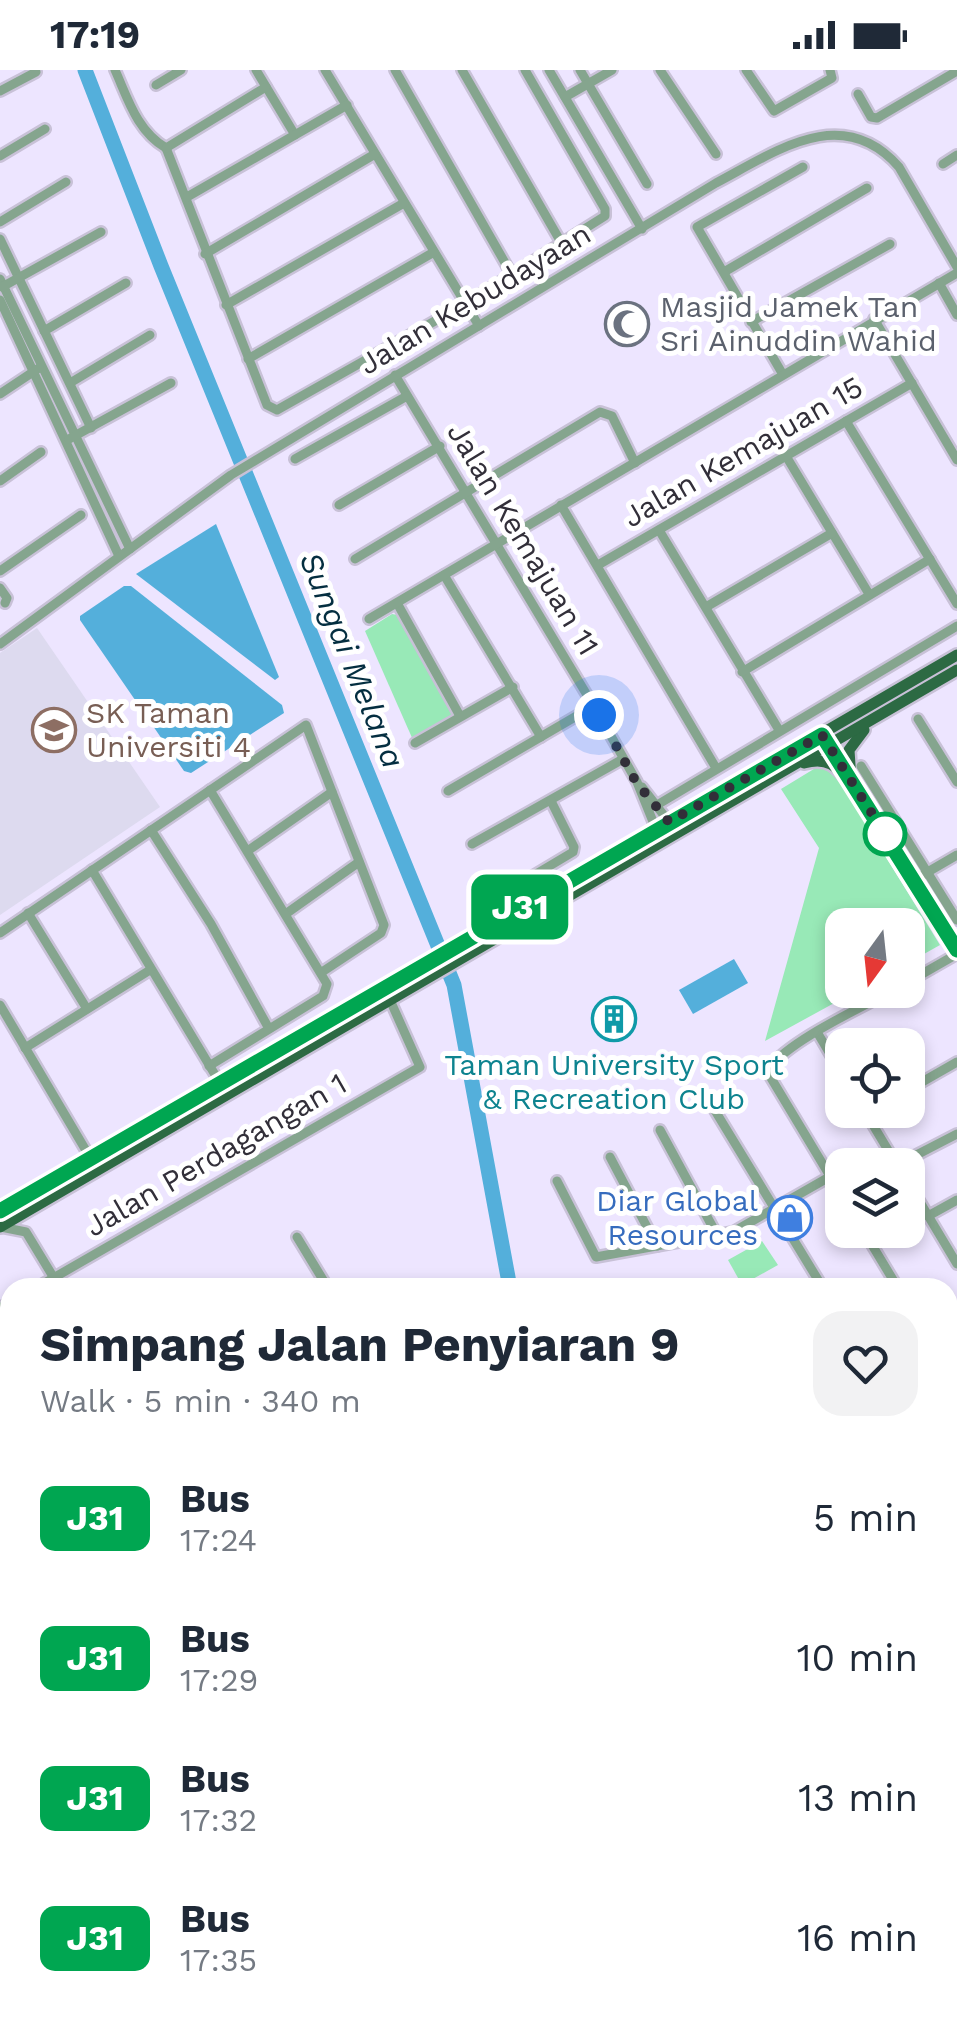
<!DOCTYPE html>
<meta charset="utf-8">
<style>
body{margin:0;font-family:"Work Sans",sans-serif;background:#f2f2f3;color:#1f2937;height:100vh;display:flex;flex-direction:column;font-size:38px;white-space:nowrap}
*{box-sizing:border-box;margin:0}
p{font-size:32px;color:#747a83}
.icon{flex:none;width:55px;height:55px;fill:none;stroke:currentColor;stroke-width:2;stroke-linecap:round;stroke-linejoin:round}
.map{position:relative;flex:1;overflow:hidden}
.details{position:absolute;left:0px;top:1208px;width:958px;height:752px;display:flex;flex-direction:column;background:#fff;border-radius:30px 30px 0 0;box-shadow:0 5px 15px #0003}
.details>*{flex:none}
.badge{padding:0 20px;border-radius:15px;font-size:35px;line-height:65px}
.needle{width:65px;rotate:195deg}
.tools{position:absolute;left:825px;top:838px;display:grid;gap:20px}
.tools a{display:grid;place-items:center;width:100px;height:100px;border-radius:20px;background:#fff;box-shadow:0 5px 15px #0003;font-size:50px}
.you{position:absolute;width:50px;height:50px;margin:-25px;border:8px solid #fff;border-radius:50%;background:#1a73e8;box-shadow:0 0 0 15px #1a73e833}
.map>.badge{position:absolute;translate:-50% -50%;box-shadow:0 0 0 5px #fff}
.round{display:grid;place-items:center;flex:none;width:105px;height:105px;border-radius:30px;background:#f2f2f3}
.summary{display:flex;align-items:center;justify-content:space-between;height:170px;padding:0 40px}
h1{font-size:48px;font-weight:700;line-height:75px}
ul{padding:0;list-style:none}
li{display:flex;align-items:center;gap:30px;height:140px;padding:0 40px}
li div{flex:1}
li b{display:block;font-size:38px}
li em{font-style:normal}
li .badge{min-width:110px;font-weight:700;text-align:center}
.status{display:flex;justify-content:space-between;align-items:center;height:70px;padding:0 50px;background:#fff;direction:ltr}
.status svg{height:28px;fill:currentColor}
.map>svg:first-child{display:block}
.education{fill:#dddaef}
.green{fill:#98e9b7}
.water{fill:#54afdb}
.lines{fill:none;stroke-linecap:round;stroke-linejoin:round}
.river{stroke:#54afdb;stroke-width:15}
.minor-casing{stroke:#c8c1d7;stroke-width:14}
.major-casing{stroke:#c8c1d7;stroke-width:16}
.minor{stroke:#85a58e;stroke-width:9}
.major{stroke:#2c6a43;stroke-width:11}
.line-casing{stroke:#fff;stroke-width:22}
.line{stroke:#00a651;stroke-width:15}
.walk{stroke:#322f39;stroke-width:10;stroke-dasharray:0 18}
.stop-dot{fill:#fff;stroke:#00a651;stroke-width:5}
.labels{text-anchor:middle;stroke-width:10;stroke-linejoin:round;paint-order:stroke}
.street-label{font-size:30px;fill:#322f39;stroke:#fff}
.worship-label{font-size:30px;fill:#5b616d;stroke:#fff;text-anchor:start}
.education-label{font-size:30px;fill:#785e54;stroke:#fff;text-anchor:start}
.culture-label{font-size:30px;fill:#0d838f;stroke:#fff}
.shop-label{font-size:30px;fill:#366cbe;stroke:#fff;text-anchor:end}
.water-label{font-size:32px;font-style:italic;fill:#042e40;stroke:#fff}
</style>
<div class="status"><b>17:19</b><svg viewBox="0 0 49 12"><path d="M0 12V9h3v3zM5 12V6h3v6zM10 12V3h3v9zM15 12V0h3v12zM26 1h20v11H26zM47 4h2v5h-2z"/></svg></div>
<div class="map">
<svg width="957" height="1958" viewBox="0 0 957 1958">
<rect width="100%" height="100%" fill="#ede5ff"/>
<path class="education" d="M37,558L160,737L0,845V583Z"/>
<g class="green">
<path d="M392,544L398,545L453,642L451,648L413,670L365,561Z"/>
<path d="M827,691L940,875L908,893V855H842V920H858L765,971L819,778L781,719Z"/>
<path d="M762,1171L778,1195L742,1215L728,1190Z"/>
</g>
<g class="water">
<path d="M216,454L279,607L275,610L136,504Z"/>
<path d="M124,516H131L282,635L284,643L191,703L184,701L80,550V546Z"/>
<path d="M734,889L748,913L693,944L679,920Z"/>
</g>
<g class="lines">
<g class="river">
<path d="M85,0L161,196L454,915L510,1218"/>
<path d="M629,1950V1958"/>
</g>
<defs>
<g id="minor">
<path d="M115,0C128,29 137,61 166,78"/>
<path d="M256,0L295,65"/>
<path d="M325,0L479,256"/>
<path d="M395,0L512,205"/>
<path d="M462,0L562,174"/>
<path d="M549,0L642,159"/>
<path d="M580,0L647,114"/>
<path d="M660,0L716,84"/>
<path d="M746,0L774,41L832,8L830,0"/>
<path d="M156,15L181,0"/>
<path d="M0,21L36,2"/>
<path d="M858,24L871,47L877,48L957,1"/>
<path d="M565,27L612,0"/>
<path d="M166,78L267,335L277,340L465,234L605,146V139L525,0"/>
<path d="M166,78L266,17"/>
<path d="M0,86L45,59"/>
<path d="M943,94L957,85"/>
<path d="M187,127L347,35"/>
<path d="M0,152L66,112"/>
<path d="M0,169L91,358"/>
<path d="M205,184L375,84"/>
<path d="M724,202L867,118"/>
<path d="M0,209L130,479"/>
<path d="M939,213L957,245"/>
<path d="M2,217L101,162"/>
<path d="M0,230L119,486"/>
<path d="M226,235L404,133"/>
<path d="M874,249L957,390"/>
<path d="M751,252L890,174"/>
<path d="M44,261L126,213"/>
<path d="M248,289L434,182"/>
<path d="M782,303L697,157L803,97"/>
<path d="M395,305L599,645L637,712L656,759"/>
<path d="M70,313L150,265"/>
<path d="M0,324L39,298"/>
<path d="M846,351L957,534"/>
<path d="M69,369L171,313"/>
<path d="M786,386L869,524"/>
<path d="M295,389L407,326"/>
<path d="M0,411L41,382"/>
<path d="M339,435L440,376"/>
<path d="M561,435L716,698"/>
<path d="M659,460L779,660"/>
<path d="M355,489L600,342L612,346L635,393"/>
<path d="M598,495L912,313"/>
<path d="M0,501L81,445"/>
<path d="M444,505L541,667"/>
<path d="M0,518L7,528L5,533"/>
<path d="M397,533L460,646"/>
<path d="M706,537L832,463"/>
<path d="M369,549L957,203"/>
<path d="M0,574L231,405L716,113C775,82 842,32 899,97L957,197"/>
<path d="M742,602L930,489"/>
<path d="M918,649L957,712"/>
<path d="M821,665L957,880"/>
<path d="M415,673L513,617"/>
<path d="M861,696L957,850"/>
<path d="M642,717L669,752"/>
<path d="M448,721L592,637"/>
<path d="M657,735L957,556"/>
<path d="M151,760L211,854L268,957"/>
<path d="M472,774L623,689"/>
<path d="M249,780L332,722"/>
<path d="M92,800L220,1013"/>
<path d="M914,810L957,785"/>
<path d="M486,834L573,782L574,777L551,731"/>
<path d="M28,843L87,939"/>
<path d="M287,843L359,792"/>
<path d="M0,863L306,655L384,855L381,863L322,902"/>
<path d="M908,912L957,884"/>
<path d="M0,935L91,1089"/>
<path d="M817,962L842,1004"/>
<path d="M25,978L150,900"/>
<path d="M209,996L323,926L327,914L210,720"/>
<path d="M908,1020L957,992"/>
<path d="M711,1034L823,1218"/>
<path d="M864,1040L897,1095"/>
<path d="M660,1060L717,1165"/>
<path d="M610,1087L657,1176"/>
<path d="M897,1095L957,1064"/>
<path d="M557,1111L596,1187L733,1162L831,1106"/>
<path d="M908,1112L957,1194"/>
<path d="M842,1126L771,1008L769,998C792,969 859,939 893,920"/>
<path d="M928,1146L957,1130"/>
<path d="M1,1157L26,1162L60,1218"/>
<path d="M863,1160L898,1218"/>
<path d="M297,1167L328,1218"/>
<path d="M36,1218L420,997L390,930"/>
<path d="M0,1238L10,1232"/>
<path d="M948,1299L957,1314"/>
<path d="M0,1329L10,1346"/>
<path d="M0,1396L10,1390"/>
<path d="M948,1414L957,1409"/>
<path d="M948,1468L957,1462"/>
<path d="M948,1526L957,1521"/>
<path d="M0,1528L10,1522"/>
<path d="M948,1547L957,1542"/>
<path d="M948,1560L957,1578"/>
<path d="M948,1648L955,1661"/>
<path d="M0,1659L10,1654"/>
<path d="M948,1710L957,1705"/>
<path d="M948,1753L957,1748"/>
<path d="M0,1793L10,1787"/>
<path d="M948,1796L957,1791"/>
<path d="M948,1810L957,1830"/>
<path d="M948,1867L957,1863"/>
<path d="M0,1891L10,1908"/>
<path d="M948,1925L957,1945"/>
<path d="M0,1926L10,1921"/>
<path d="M295,1950L299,1958"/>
<path d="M385,1950L390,1958"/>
<path d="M514,1950L519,1958"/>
<path d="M787,1950L791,1958"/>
<path d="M874,1950L878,1958"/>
<path d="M275,1954L276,1958"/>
<path d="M405,1958L420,1950"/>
<path d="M563,1958L577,1950L584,1951L587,1958"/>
<path d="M751,1958L769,1950"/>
</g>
<g id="major">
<path d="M804,693C829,686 837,697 852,715"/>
<path d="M851,710L849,680L864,660"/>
<path d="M0,1141L957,585"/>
<path d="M0,1157L957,600"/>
</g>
</defs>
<use href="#minor" class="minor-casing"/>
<use href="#major" class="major-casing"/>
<use href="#minor" class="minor"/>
<use href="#major" class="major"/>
</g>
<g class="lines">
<defs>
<path id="line" d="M0,1141L822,665L957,880"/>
</defs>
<use href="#line" class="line-casing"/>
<use href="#line" class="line"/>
<path class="walk" d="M599,645L636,712L669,752L822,665L885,764"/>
</g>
<defs>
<symbol id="mosque-ring" viewBox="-11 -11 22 22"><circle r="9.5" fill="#fff" stroke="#6b7280" stroke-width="1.5"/><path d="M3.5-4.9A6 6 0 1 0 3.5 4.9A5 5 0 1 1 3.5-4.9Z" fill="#6b7280"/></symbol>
<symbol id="school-ring" viewBox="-11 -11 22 22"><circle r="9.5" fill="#fff" stroke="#8d6e63" stroke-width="1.5"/><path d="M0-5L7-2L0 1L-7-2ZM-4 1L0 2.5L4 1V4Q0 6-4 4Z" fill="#8d6e63"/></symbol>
<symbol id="building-ring" viewBox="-11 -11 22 22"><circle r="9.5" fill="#fff" stroke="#0f9aa8" stroke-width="1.5"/><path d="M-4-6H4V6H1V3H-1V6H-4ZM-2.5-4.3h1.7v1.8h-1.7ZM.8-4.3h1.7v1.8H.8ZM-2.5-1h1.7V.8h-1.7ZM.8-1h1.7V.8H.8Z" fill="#0f9aa8"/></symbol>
<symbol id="shop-ring" viewBox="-11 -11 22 22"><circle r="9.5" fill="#fff" stroke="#3f7fe0" stroke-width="1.5"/><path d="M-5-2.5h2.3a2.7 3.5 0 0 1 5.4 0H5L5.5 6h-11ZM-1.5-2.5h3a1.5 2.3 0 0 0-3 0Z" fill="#3f7fe0"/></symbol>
</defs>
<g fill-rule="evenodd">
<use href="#mosque-ring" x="602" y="229" width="50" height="50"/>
<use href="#school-ring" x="29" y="635" width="50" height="50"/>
<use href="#building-ring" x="589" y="924" width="50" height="50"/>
<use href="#shop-ring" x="765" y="1123" width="50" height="50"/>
</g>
<circle class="stop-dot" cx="885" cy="764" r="20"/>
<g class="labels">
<g class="street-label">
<text transform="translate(475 229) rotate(-31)" y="10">Jalan Kebudayaan</text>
<text transform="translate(743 382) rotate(-30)" y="10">Jalan Kemajuan 15</text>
<text transform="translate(523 469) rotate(59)" y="10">Jalan Kemajuan 11</text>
<text transform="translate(216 1085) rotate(-30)" y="10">Jalan Perdagangan 1</text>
</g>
<g class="worship-label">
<text x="660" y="247">Masjid Jamek Tan<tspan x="660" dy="34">Sri Ainuddin Wahid</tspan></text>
</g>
<g class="education-label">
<text x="86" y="653">SK Taman<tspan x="86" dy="34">Universiti 4</tspan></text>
</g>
<g class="culture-label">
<text x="614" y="1005">Taman University Sport<tspan x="614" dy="34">&amp; Recreation Club</tspan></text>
</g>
<g class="shop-label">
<text x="758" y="1141">Diar Global<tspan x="758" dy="34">Resources</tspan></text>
</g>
<g class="water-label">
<text transform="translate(352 590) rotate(68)" y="11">Sungai Melana</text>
</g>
</g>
</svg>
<div class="tools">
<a><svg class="needle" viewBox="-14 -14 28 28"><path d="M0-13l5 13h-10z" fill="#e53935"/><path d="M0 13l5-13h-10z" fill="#747a83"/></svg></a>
<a><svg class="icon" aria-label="locate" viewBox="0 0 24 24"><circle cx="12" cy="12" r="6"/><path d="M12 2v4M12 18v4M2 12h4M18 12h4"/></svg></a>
<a><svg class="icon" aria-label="layers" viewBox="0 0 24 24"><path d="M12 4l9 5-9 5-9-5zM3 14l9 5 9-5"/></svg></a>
</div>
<div class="you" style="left:599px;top:645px"></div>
<b class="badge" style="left:520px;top:837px;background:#00a651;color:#fff">J31</b>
<section class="details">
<div class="summary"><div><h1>Simpang Jalan Penyiaran 9</h1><p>Walk · 5 min · 340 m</p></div><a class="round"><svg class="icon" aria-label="heart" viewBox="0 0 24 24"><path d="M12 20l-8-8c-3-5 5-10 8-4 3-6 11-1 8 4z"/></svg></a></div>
<ul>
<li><span class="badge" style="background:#00a651;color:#fff">J31</span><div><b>Bus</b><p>17:24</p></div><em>5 min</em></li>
<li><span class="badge" style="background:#00a651;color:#fff">J31</span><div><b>Bus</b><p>17:29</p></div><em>10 min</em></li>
<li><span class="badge" style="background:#00a651;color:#fff">J31</span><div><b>Bus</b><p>17:32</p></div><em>13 min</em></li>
<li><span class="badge" style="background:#00a651;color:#fff">J31</span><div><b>Bus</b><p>17:35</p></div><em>16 min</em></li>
</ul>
</section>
</div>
